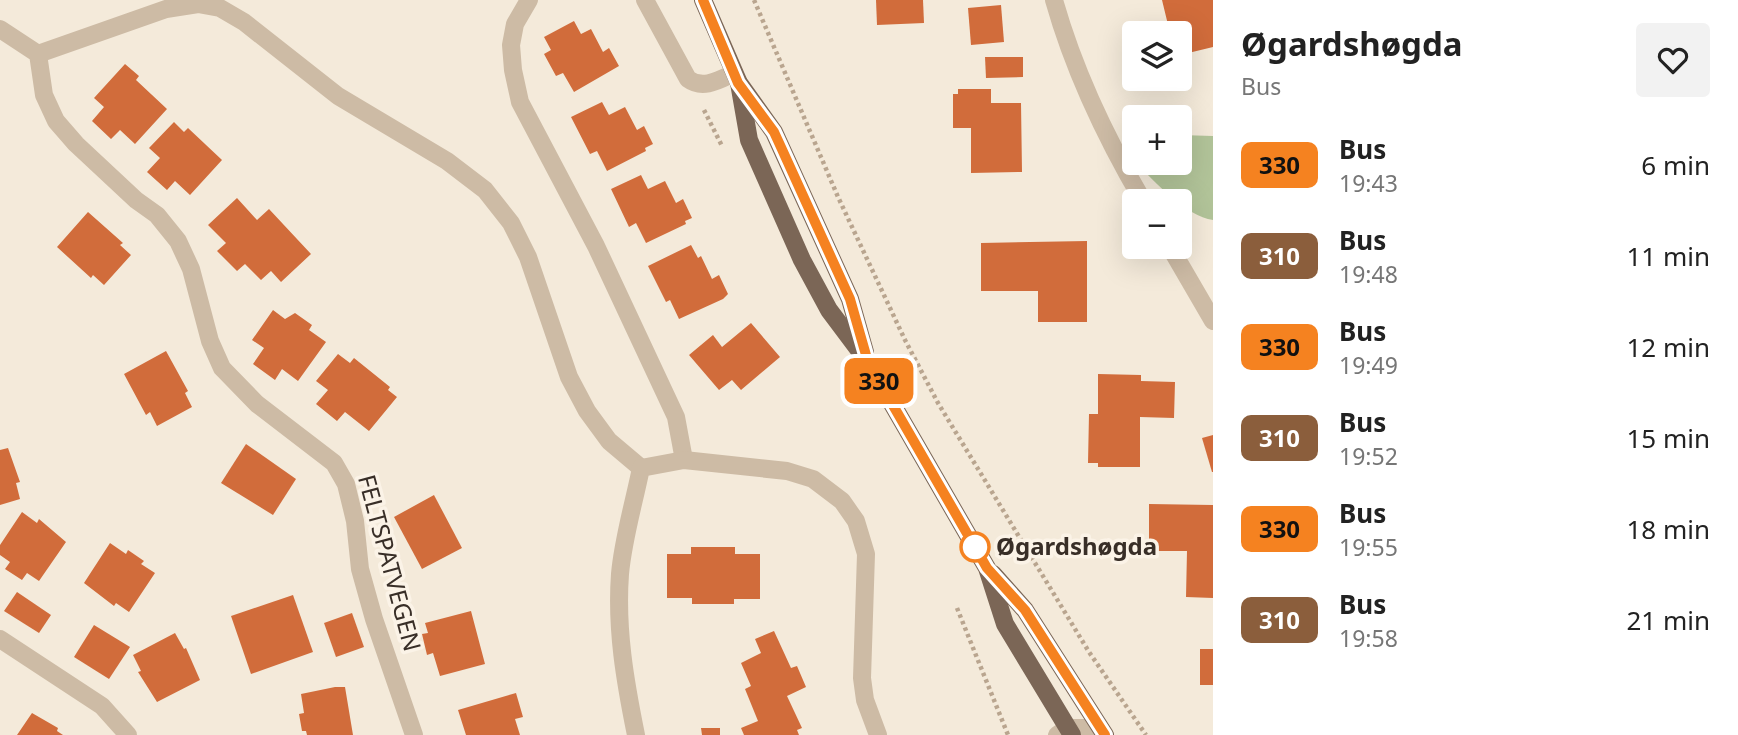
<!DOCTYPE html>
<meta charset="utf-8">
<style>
body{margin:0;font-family:"Noto Sans",sans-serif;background:#f2f2f2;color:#222;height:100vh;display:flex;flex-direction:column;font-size:26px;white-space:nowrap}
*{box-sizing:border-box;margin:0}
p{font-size:23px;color:#767676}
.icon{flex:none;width:38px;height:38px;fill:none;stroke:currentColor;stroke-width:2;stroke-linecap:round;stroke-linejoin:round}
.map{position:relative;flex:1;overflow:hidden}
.panel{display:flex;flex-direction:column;background:#fff;width:525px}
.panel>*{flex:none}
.badge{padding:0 14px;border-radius:10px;font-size:24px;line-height:46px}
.controls{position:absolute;left:1122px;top:21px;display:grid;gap:14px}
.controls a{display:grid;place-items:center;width:70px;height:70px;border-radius:7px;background:#fff;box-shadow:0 7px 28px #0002;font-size:35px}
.map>.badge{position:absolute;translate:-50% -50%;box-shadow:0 0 0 4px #fff}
.round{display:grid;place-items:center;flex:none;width:74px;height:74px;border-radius:7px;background:#f2f2f2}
.headline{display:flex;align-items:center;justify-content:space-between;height:119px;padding:0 28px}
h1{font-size:33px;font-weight:700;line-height:52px}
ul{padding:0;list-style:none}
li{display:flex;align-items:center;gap:21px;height:91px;padding:0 28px}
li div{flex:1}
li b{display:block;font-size:26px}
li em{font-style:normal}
li .badge{min-width:77px;font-weight:700;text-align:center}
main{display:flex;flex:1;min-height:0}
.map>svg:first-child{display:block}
.green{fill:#b2c499}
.building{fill:#d16c3b}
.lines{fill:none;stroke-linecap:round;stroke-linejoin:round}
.path{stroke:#b9a58f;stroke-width:4.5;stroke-dasharray:3.5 3.5;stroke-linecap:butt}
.minor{stroke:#cdbba5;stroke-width:18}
.major{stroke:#7b6656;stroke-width:18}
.line-casing{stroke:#fff;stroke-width:16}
.line{stroke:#f58220;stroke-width:10}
.stop-dot{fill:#fff;stroke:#f58220;stroke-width:3.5}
.labels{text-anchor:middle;stroke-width:7;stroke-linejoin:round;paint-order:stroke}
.stop-label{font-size:24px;font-weight:bold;fill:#382e27;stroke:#fbf3e7;text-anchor:start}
.street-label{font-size:24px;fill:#382e27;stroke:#fbf3e7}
</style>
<main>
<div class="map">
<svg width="1213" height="735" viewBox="0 0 1213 735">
<rect width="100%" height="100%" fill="#f4eada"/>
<path class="green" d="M1180,135L1213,136V220C1186,216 1156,183 1136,163H1180Z"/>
<g class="building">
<path d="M876,0H923L924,23L877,25Z"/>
<path d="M1162,0H1213V47L1180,55V33H1170Z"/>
<path d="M1001,5L1004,42L971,45L968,8Z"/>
<path d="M574,21L581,34L591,29L603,52L609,48L619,66L574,92L563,73L556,76L544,54L551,50L544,37Z"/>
<path d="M985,57H1023V77L986,78Z"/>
<path d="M125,64L139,76L136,80L167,109L135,144L120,130L111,139L92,121L104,107L94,98Z"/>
<path d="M958,89H991V103H1021L1022,172L971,173V128H953V94H958Z"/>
<path d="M602,102L609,115L625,107L637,130L644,126L653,144L645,148L646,151L607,171L597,151L590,154L571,117Z"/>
<path d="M174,122L184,132L188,128L222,160L190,195L175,181L167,190L147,172L160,158L149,148Z"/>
<path d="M641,175L648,189L665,181L676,203L683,199L692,218L685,221L686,224L646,243L636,223L629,227L611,189Z"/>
<path d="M237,198L257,220L269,209L311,254L281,282L271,271L261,280L245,264L237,271L217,251L226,243L208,225Z"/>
<path d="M88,212L123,243L120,245L131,255L104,285L93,275L91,278L57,247Z"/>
<path d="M1087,241V322H1038V291H981V243Z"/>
<path d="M691,245L698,258L701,256L712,279L719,275L728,294L723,299L679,319L670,300L666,302L648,266Z"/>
<path d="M273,310L285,319L295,313L312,325L309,330L326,342L298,381L282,369L275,380L253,364L264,348L252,340Z"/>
<path d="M751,323L780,357L741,390L732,380L719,390L689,355L713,335L722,347Z"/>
<path d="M166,351L188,391L185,393L192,407L157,426L150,412L146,415L124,374Z"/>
<path d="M338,354L350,363L354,358L390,387L388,390L397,397L369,431L345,412L337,421L316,404L328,390L316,381Z"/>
<path d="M1098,374L1141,375V381L1175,382L1174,418L1140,417V467H1098V463H1088L1089,414H1098Z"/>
<path d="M1213,435V472H1212L1202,438Z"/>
<path d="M246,444L296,479L273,515L221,483Z"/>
<path d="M8,448L20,482L16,483L20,499L0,505V450Z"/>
<path d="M434,495L462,548L422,569L394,517Z"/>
<path d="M1149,504L1213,505V598L1186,597L1187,551H1149Z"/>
<path d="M22,512L37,523L39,519L66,542L39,581L27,573L22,580L5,569L10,562L0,555V545Z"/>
<path d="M110,543L126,554L128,550L144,561L141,564L155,573L129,612L116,603L114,606L84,583Z"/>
<path d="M691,547H735V554H760V599H734V604H692V598H667V554H691Z"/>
<path d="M17,592L51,615L39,633L4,611Z"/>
<path d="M293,595L313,652L251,674L231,616Z"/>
<path d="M471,611L485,664L440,676L433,653L427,655L422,634L428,633L425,623Z"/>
<path d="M352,613L364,647L336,657L324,623Z"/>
<path d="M94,625L130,647L109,679L74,657Z"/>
<path d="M774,631L791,668L797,666L806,687L787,696L802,728L797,730L799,735H744L741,728L758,721L745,689L751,686L741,663L761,653L755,639Z"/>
<path d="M175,633L184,649L186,648L200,680L157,702L138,672L141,671L133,655Z"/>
<rect x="1200" y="649" width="13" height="36"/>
<path d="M335,687H345L353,735H307L306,731H302L299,714L304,713L301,694Z"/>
<path d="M516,693L523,717L515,719L520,735H466L458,710Z"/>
<path d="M32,713L58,728L57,731L63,735H17Z"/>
<path d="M701,728H720V735H702Z"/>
</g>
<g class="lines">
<g class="path">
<path d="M754,0L838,197L905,340L938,403L1089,652L1146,735"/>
<path d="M704,110L722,146"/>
<path d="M957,608L1008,735"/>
</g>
<g class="minor">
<path d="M529,0L515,24L511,45L513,70L520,102L596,246L676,417L684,460"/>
<path d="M645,0L688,79C703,90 719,80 734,73"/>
<path d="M1054,0C1074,71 1106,138 1143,201"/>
<path d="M0,29L38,54L44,95L56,121L76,144L136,200L157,215L178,241L191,269L210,341L222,368L257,404L334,463L346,484L355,521L360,569L374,619L414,735"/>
<path d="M38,54L166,9L198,4L220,8L244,22L338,96L447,161L485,190L511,223L528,257L569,377L587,411L609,441L641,468"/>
<path d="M1170,247L1213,321"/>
<path d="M0,639L102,706L128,735"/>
<path d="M636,735C625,681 616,629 620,574C623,539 634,503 641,468L684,460L787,471L813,479L842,501L856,521L866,554L862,678L865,700L878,735"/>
<path d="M1057,735L1067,728H1100L1097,735"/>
</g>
<g class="major">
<path d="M703,0L739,83L774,132L850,299L865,352"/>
<path d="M739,83L749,140L802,260L829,310L868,362L987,568L1005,624L1072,735"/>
<path d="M993,574L1025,610L1105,735"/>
</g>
</g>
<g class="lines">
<defs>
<path id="line" d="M703,0L738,83L774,132L780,145L850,299L868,362L987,568L1025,610L1105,735"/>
</defs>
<use href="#line" class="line-casing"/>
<use href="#line" class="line"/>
</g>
<circle class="stop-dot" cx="975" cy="547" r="14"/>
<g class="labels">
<g class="stop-label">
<text x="996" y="555">Øgardshøgda</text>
</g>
<g class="street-label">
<text transform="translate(389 563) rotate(75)" y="8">FELTSPATVEGEN</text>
</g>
</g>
</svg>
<div class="controls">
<a><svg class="icon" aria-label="layers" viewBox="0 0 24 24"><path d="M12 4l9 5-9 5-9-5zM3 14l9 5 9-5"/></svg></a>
<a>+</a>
<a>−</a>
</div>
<b class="badge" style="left:879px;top:381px;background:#f58220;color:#111">330</b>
</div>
<section class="panel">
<div class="headline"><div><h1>Øgardshøgda</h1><p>Bus</p></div><a class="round"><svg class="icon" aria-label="heart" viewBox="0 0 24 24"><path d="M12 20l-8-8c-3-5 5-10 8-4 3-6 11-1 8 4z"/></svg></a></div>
<ul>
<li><span class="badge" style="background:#f58220;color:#111">330</span><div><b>Bus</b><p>19:43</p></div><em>6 min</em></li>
<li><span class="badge" style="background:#8b5e3c;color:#fff">310</span><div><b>Bus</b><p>19:48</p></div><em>11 min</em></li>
<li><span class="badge" style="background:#f58220;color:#111">330</span><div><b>Bus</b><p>19:49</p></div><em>12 min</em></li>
<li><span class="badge" style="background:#8b5e3c;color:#fff">310</span><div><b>Bus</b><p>19:52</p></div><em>15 min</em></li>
<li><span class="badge" style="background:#f58220;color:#111">330</span><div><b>Bus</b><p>19:55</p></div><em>18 min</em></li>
<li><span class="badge" style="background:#8b5e3c;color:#fff">310</span><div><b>Bus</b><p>19:58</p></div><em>21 min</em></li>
</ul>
</section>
</main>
